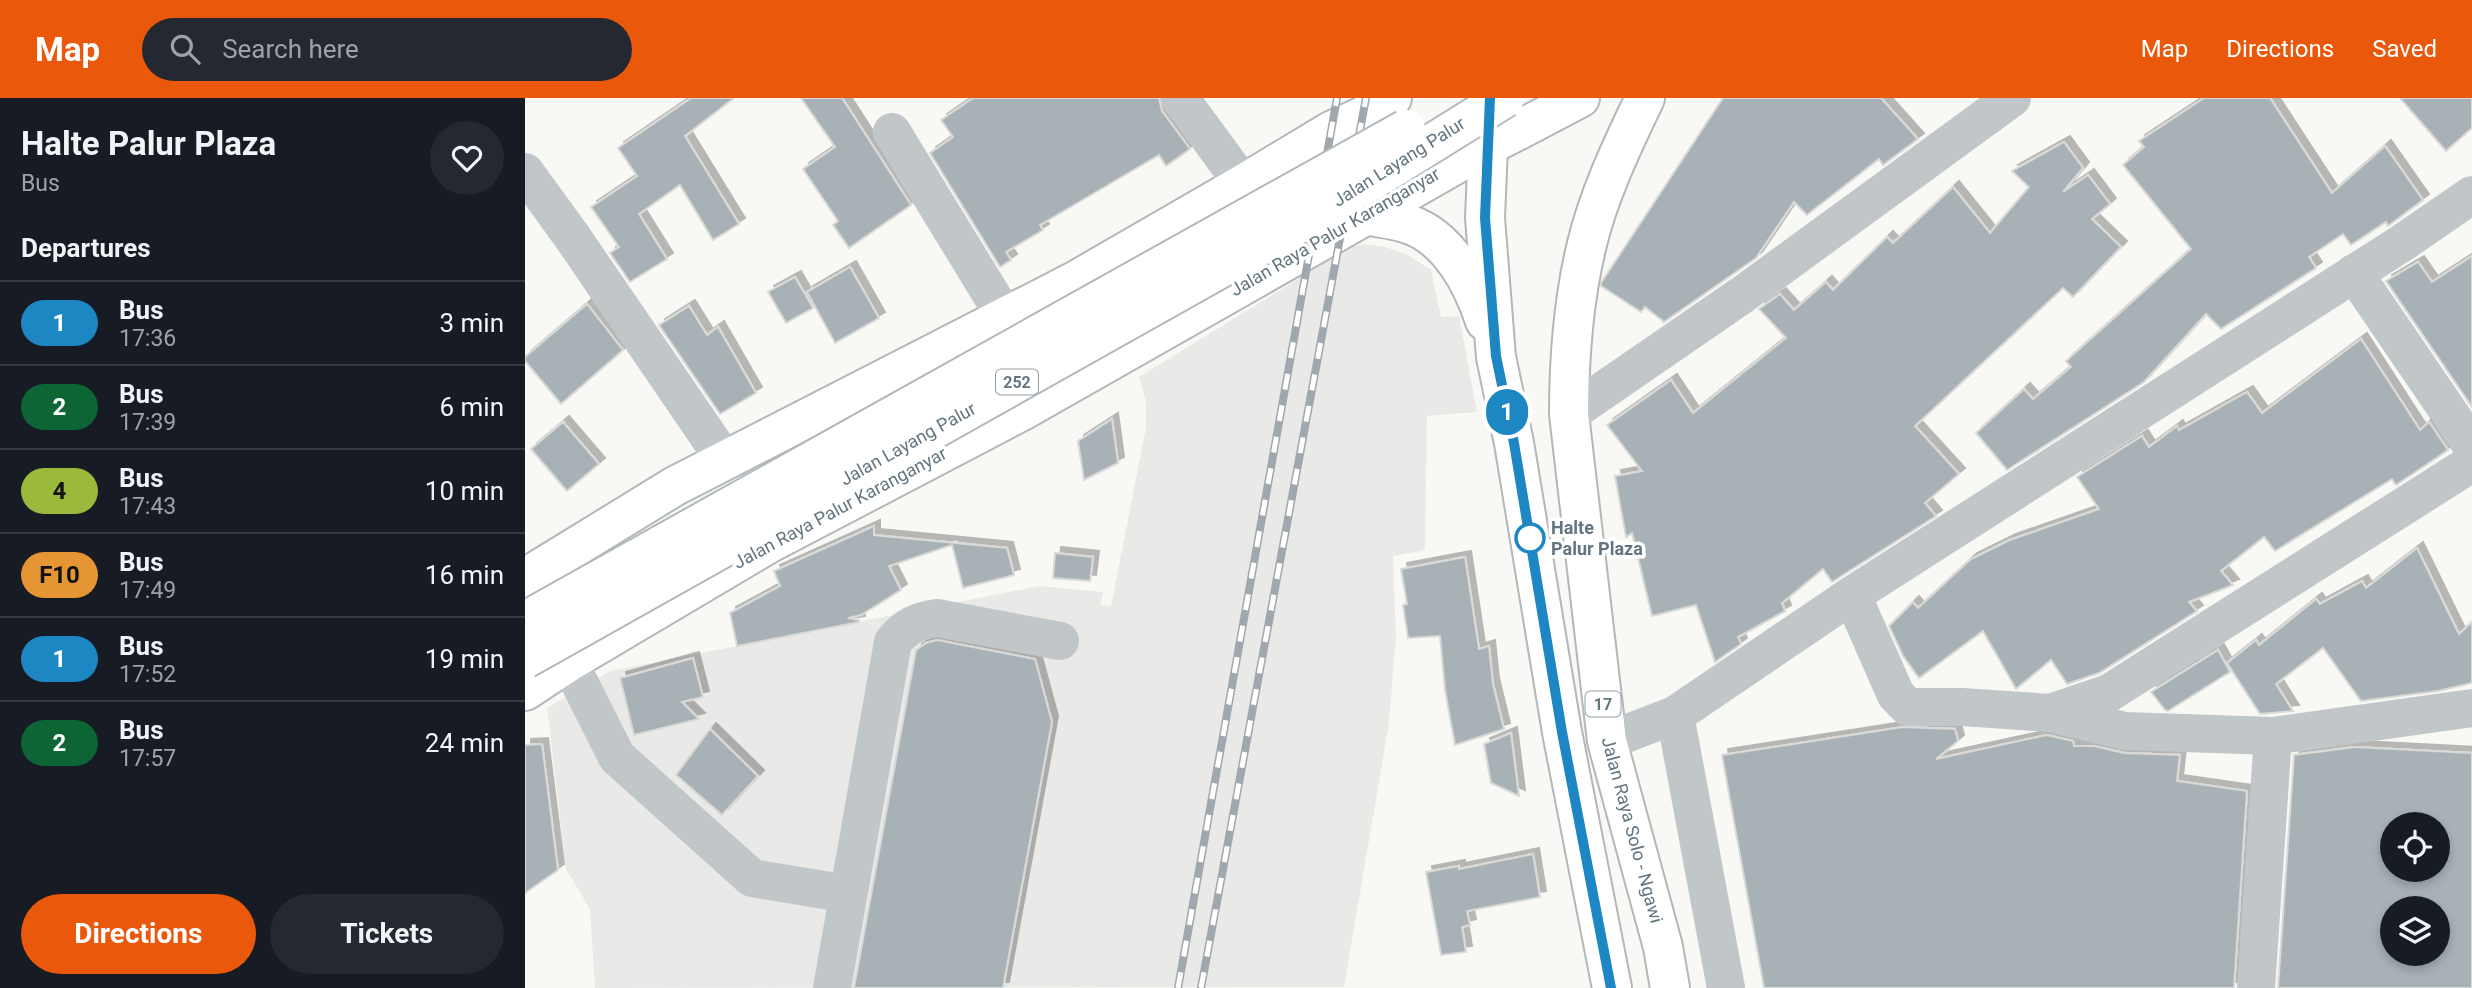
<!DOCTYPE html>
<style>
body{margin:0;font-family:Roboto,sans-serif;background:#242831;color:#f1f3f6;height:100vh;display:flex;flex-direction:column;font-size:26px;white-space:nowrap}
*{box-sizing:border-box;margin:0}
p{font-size:23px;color:#9ea1a6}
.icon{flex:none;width:38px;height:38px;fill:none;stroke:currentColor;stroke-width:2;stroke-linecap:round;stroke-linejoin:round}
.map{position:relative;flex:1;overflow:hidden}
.drawer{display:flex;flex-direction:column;background:#171b24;width:525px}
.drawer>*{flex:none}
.badge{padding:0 14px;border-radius:23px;font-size:24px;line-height:46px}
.tools{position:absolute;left:1855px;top:714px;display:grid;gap:14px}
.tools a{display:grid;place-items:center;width:70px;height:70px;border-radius:50%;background:#171b24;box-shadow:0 4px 10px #0003;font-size:35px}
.map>.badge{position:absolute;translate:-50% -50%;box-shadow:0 0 0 4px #fff}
h2{padding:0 21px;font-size:26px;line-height:63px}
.round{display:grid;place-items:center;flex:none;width:74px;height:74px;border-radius:37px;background:#242831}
.summary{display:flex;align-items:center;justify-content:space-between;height:119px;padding:0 21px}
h1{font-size:33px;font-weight:700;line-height:52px}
.button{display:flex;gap:14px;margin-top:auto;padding:14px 21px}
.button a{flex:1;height:80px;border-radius:42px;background:#ea580c;color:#fff;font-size:28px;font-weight:700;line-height:80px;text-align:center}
.button a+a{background:#242831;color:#f1f3f6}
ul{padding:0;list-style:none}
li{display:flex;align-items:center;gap:21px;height:84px;padding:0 21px;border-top:2px solid #363941}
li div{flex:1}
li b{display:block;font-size:26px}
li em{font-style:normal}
li .badge{min-width:77px;font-weight:700;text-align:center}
header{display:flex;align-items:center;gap:42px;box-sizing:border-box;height:98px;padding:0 35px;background:#ea580c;color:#fff}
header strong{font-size:33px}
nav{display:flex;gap:38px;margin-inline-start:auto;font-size:24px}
.search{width:490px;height:63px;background:#242831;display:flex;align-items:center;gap:18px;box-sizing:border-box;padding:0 24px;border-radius:38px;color:#9ea1a6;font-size:26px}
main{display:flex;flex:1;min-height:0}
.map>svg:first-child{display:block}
.built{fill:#e9e9e8}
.building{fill:#a8b2b6;stroke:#d9d9d7;stroke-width:2;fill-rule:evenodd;filter:url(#shadow)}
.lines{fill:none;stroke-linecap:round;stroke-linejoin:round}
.major-casing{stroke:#b2b8bb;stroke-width:42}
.highway-casing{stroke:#b2b7ba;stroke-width:42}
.minor{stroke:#c1c6c9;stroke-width:38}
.major{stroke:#fff;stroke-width:38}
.highway{stroke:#fff;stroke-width:38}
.rail-casing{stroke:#a0a8ad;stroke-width:8}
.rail{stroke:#fff;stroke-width:5;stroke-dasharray:16;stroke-linecap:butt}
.major-bridge-casing{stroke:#b2b8bb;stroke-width:42;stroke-linecap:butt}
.major-bridge{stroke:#fff;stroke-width:38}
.line-casing{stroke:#fff;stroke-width:16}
.line{stroke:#1d87c4;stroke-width:10}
.stop-dot{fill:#fff;stroke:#1d87c4;stroke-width:3.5}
.labels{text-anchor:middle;stroke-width:7;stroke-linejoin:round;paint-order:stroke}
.shield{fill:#fff;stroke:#929fa6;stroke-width:2}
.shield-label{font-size:16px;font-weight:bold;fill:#637680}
.street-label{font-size:18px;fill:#637680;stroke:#fff}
.stop-label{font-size:18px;font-weight:bold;fill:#637680;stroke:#fff;text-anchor:start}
</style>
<header>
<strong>Map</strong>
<div class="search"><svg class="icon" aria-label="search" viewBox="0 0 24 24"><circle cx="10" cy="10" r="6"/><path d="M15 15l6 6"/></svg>Search here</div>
<nav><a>Map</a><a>Directions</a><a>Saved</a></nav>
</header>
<main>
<section class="drawer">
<div class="summary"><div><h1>Halte Palur Plaza</h1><p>Bus</p></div><a class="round"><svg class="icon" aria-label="heart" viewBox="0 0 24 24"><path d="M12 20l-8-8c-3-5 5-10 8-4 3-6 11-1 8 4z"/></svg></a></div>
<h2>Departures</h2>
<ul>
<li><span class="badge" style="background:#1d87c4;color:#fff">1</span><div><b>Bus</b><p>17:36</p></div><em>3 min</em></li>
<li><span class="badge" style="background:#0d6535;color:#fff">2</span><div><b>Bus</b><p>17:39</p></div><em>6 min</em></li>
<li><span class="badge" style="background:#9bba3b;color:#111">4</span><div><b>Bus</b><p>17:43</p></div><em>10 min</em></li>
<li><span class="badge" style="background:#e59534;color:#111">F10</span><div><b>Bus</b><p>17:49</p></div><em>16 min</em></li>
<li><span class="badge" style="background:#1d87c4;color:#fff">1</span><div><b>Bus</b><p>17:52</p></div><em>19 min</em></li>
<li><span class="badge" style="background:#0d6535;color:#fff">2</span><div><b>Bus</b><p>17:57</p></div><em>24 min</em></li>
</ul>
<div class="button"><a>Directions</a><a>Tickets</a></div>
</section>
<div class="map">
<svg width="1947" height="890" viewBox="0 0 1947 890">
<defs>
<filter id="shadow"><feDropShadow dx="6" dy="-6" stdDeviation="0" flood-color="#0004"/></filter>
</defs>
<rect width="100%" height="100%" fill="#f8f8f5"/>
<path class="built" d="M839,146L860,149L881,156L906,172L916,219L934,218L952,314L902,318L900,452L868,458L871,539L864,625L819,889L70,890L65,811L41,771L22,610L85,573L515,488L578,494L575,507L586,508L621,330V304L614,279L824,150Z"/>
<g class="building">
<path d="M166,0H209L160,38L214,126L188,142L155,87L114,116L142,161L105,184L85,155L94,149L66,109L112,78L93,50Z"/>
<path d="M276,0H317L386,107L324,150L308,127L313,123L278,71L310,49Z"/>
<path d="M448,0H634L637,13L665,51L641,68L634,57L515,127L518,132L481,154L486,162L475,169L405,55L428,39L416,22Z"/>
<path d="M1198,0H1356L1393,41L1358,67L1354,61L1282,117L1269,104L1231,160L1139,224L1120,209L1116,214L1076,188V185Z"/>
<path d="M1679,0H1745L1807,95L1860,48L1898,102L1863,128L1861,124L1826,147L1818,136L1784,159L1791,170L1696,231L1681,216L1619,284L1482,372L1451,335L1499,291L1508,301L1546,269L1541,263L1666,151L1598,67L1619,49L1614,43Z"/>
<path d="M1875,0H1947V30L1921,53Z"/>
<path d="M1539,44L1558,70L1538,94L1563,77L1585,106L1567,121L1596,149L1548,199L1538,190L1390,328L1434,376L1400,405L1411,418L1307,484L1298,471L1257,505L1260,513L1213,539L1216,546L1190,564L1171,507L1127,518L1107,435L1101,439L1090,378L1117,373L1082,327L1146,282L1168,315L1261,240L1234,211L1255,196L1269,212L1301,184L1308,192L1362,139L1368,145L1428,89L1465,135L1504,89L1487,73Z"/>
<path d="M1947,158V309L1861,183L1893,164L1907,184Z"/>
<path d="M325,169L354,220L310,245L282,194Z"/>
<path d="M270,179L288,210L261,225L243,194Z"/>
<path d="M62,206L98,252L36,306L0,263V259Z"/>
<path d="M164,208L182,237L193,229L231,295L195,316L134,227Z"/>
<path d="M1836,241L1895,332L1904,324L1923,352L1871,387L1867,381L1750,453L1739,439L1696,473L1708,487L1664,504L1672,513L1574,575L1542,586L1526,562L1491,591L1458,533L1394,580L1378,558L1364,528L1388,504L1393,510L1446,461L1485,442L1574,411L1552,379L1617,338L1624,349L1652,328L1654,332L1722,294L1737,315Z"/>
<path d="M587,321L593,365L559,382L553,343Z"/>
<path d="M38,324L74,366L42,393L6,351Z"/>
<path d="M349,428V437L482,450L489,477L438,490L427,447L364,468L376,492L336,517L323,520L334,522V524L212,548L205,515L255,488L249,473Z"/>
<path d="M1892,450L1934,536L1947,524V585L1913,593L1836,603L1798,550L1751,586L1768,613L1735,616L1702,565L1731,542L1734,547L1791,501L1795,506L1837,483L1841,490Z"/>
<path d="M530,455L568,459L565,483L528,480Z"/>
<path d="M940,459L954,551L964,548L968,586L979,631L930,647L920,592L915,538L883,540L878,507L882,506L876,471Z"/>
<path d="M412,542L510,561L527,624L478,890H329L391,552L401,545Z"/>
<path d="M1693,552L1705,574L1643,613L1640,612L1626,594Z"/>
<path d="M168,560L178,599L157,604L174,621L109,637L95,580Z"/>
<path d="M1378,629L1430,631L1433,643L1411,661L1522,637L1548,643L1549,648H1569L1599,655L1655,657L1652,683L1722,693L1709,890H1239L1197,657Z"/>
<path d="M185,631L233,678L197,717L151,677Z"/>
<path d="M986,635L994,698L966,685L959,646Z"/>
<path d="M17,646L33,772L0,795V647Z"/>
<path d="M1830,649L1947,655V890H1753L1769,657ZM1867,726H1913V772H1867ZM1867,810H1913V856H1867Z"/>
<path d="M1008,756L1015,799L942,813L945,827L937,829L941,854L916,857L901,774L934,768V771Z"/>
</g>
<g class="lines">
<defs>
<g id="major">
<path d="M0,480L150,388L550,183L718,86L806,33L838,18L867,0"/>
<path d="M0,593L44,564L243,446L497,313L963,48"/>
</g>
<g id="highway">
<path d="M965,0L960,120L971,259L989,345L1037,634L1087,890"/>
<path d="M1120,0C1097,48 1073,98 1061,150C1048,205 1044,260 1044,316L1082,643L1138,849L1145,890"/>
<path d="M963,48L1055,0"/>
<path d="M840,117C854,120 870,121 883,126C924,139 948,186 960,223"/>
</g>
</defs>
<use href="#major" class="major-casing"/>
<use href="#highway" class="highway-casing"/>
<g class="minor">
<path d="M655,0L718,86"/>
<path d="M367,34L480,219"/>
<path d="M0,74L48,140L199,361"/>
<path d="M1829,175L1947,348"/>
<path d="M1044,316L1217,197L1487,0"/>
<path d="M1327,497L1877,145L1947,97"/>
<path d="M44,564L92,659L227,780L323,796"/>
<path d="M1525,615L1584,595L1947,365"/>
<path d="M1150,617L1201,890"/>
<path d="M1082,643L1150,617L1327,497L1371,597L1383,609H1437L1525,615L1600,633L1748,638L1947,610"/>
<path d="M307,890L368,544C381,528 392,523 412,520L535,543"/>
<path d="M1731,890L1748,638"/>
</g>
<use href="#major" class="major"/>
<use href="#highway" class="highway"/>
<defs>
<g id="rail">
<path d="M653,890L812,0"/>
<path d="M676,890L841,0"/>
</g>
</defs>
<use href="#rail" class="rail-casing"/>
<use href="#rail" class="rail"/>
<defs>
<g id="major-bridge">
<path d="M0,523L881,31"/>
<path d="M0,561L739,146L848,82L980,0"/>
</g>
</defs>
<use href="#major-bridge" class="major-bridge-casing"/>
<use href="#major-bridge" class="major-bridge"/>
</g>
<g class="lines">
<defs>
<path id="line" d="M965,0L960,120L971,258L989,345L1037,634L1086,890"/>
</defs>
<use href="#line" class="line-casing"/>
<use href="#line" class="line"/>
</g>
<circle class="stop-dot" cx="1005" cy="440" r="14"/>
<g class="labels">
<g class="shield">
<rect x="471" y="271.5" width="42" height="25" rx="5"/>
<rect x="1060.5" y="593.5" width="35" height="25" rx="5"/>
</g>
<g class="shield-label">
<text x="492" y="290">252</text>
<text x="1078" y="612">17</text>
</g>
<g class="street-label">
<text transform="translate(874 64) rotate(-32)" y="6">Jalan Layang Palur</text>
<text transform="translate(810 134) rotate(-30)" y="6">Jalan Raya Palur Karanganyar</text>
<text transform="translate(383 346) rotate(-29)" y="6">Jalan Layang Palur</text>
<text transform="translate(315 410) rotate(-28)" y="6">Jalan Raya Palur Karanganyar</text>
<text transform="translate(1107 732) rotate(75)" y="6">Jalan Raya Solo - Ngawi</text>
</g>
<g class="stop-label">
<text x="1026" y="436">Halte<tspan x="1026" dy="21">Palur Plaza</tspan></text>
</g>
</g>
</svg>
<div class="tools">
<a><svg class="icon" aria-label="locate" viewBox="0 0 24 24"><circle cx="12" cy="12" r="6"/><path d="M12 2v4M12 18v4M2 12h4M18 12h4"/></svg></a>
<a><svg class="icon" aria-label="layers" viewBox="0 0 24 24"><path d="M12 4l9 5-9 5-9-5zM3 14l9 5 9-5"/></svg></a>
</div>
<b class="badge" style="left:982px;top:314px;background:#1d87c4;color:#fff">1</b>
</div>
</main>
